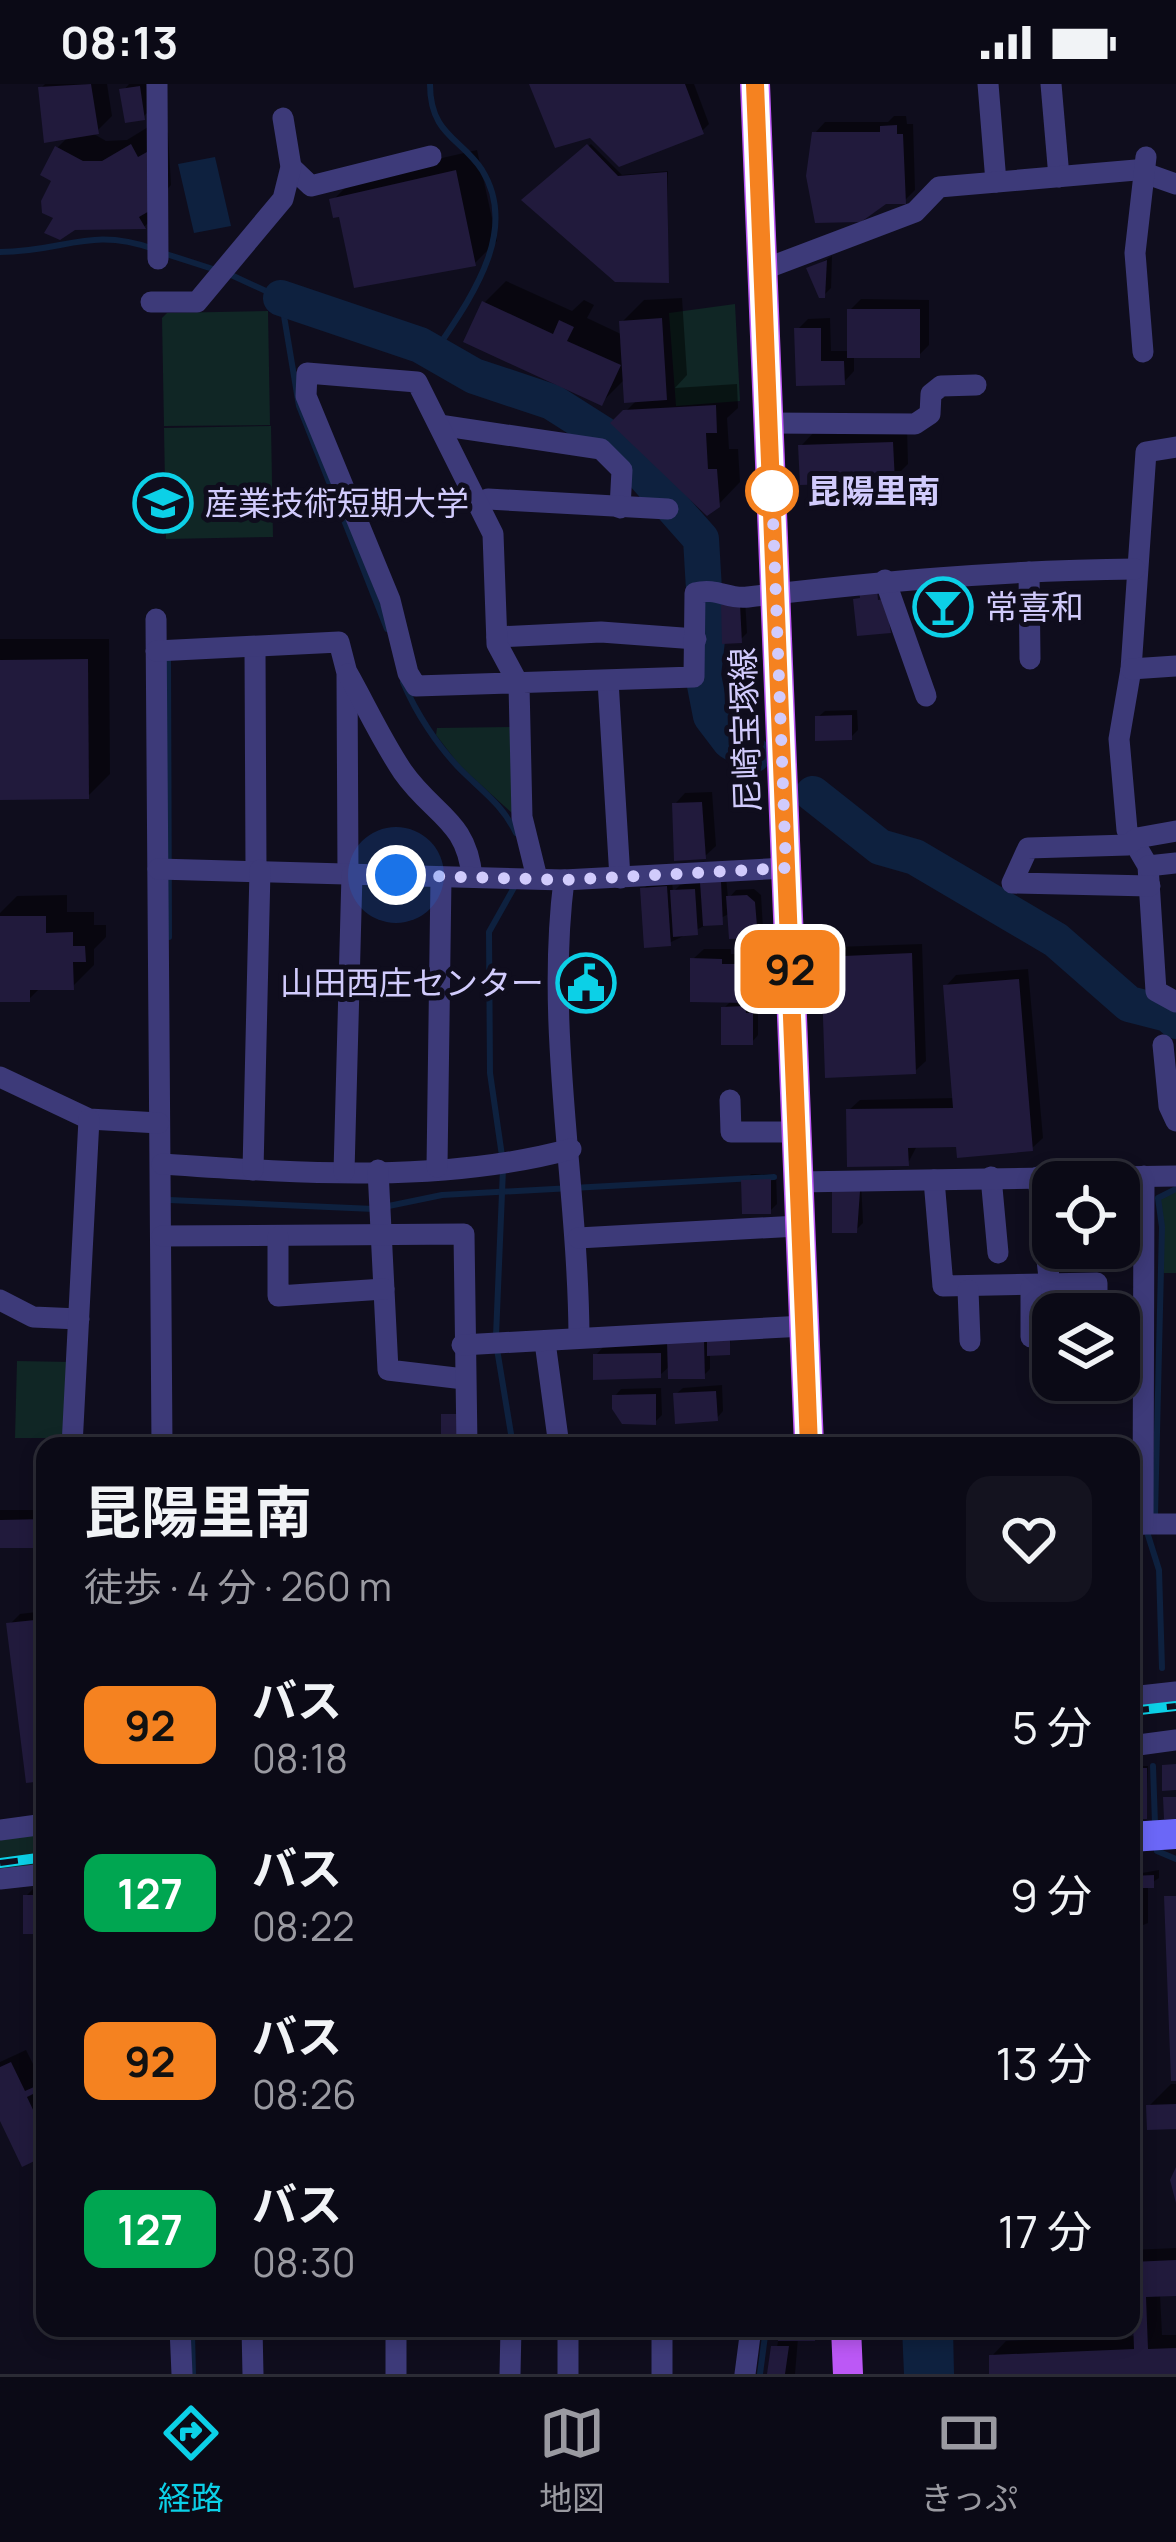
<!DOCTYPE html>
<html lang="ja">
<meta charset="utf-8">
<style>
body{margin:0;font-family:Manrope,"Noto Sans JP",sans-serif;background:#14131f;color:#f1f3f6;height:100vh;display:flex;flex-direction:column;font-size:45px;white-space:nowrap}
*{box-sizing:border-box;margin:0}
p{font-size:39px;color:#9a9aa1}
.icon{flex:none;width:66px;height:66px;fill:none;stroke:currentColor;stroke-width:2;stroke-linecap:round;stroke-linejoin:round}
.map{position:relative;flex:1;overflow:hidden}
.drawer{position:absolute;left:36px;top:1353px;width:1104px;height:900px;display:flex;flex-direction:column;background:#0b0a16;border-radius:24px;box-shadow:0 6px 18px #0003,0 0 0 3px #2b2b35}
.drawer>*{flex:none}
.badge{padding:0 24px;border-radius:18px;font-size:42px;line-height:78px}
.buttons{position:absolute;left:1032px;top:1077px;display:grid;gap:24px}
.buttons a{display:grid;place-items:center;width:108px;height:108px;border-radius:24px;background:#0b0a16;box-shadow:0 6px 18px #0003,0 0 0 3px #2b2b35;font-size:60px}
.you{position:absolute;width:60px;height:60px;margin:-30px;border:9px solid #fff;border-radius:50%;background:#1a73e8;box-shadow:0 0 0 18px #1a73e833}
.map>.badge{position:absolute;translate:-50% -50%;box-shadow:0 0 0 6px #fff}
.round{display:grid;place-items:center;flex:none;width:126px;height:126px;border-radius:24px;background:#14131f}
.headline{display:flex;align-items:center;justify-content:space-between;height:204px;padding:0 48px}
h1{font-size:57px;font-weight:700;line-height:90px}
ul{padding:0;list-style:none}
li{display:flex;align-items:center;gap:36px;height:168px;padding:0 48px}
li div{flex:1}
li b{display:block;font-size:45px}
li em{font-style:normal}
li .badge{min-width:132px;font-weight:700;text-align:center}
.status{display:flex;justify-content:space-between;align-items:center;height:84px;padding:0 60px;background:#0b0a16;direction:ltr}
.status svg{height:33px;fill:currentColor}
.menu{display:flex;justify-content:space-around;align-items:center;height:168px;border-top:3px solid #2b2b35;background:#0b0a16;font-size:33px;color:#9a9aa1}
.menu a{display:grid;justify-items:center;gap:6px}
.menu .current{color:#0cd0e7}
.map>svg:first-child{display:block}
.green{fill:#102625}
.water{fill:#0e213f}
.shadow{fill:#0007}
.lines{fill:none;stroke-linecap:round;stroke-linejoin:round}
.stream{stroke:#0e213f;stroke-width:6}
.river{stroke:#0e213f;stroke-width:36}
.building{fill:#211a3c}
.street{stroke:#3d3a79;stroke-width:21}
.secondary{stroke:#6b67f7;stroke-width:30}
.primary{stroke:#bc58f6;stroke-width:30}
.rail-casing{stroke:#0cd0e7;stroke-width:10}
.rail{stroke:#0f0d1d;stroke-width:6;stroke-dasharray:18;stroke-linecap:butt}
.line-casing{stroke:#fff;stroke-width:27}
.line{stroke:#f58220;stroke-width:18}
.walk{stroke:#d1cbfc;stroke-width:12;stroke-dasharray:0 21.6}
.stop-dot{fill:#fff;stroke:#f58220;stroke-width:6}
.labels{text-anchor:middle;stroke-width:10;stroke-linejoin:round;paint-order:stroke}
.stop-label{font-size:33px;font-weight:bold;fill:#d1cbfc;stroke:#0f0d1d;text-anchor:start}
.poi-label{font-size:33px;fill:#d1cbfc;stroke:#0f0d1d;text-anchor:start}
.street-label{font-size:33px;fill:#d1cbfc;stroke:#0f0d1d}
</style>
<div class="status"><b>08:13</b><svg viewBox="0 0 49 12"><path d="M0 12V9h3v3zM5 12V6h3v6zM10 12V3h3v9zM15 12V0h3v12zM26 1h20v11H26zM47 4h2v5h-2z"/></svg></div>
<div class="map">
<svg width="1176" height="2290" viewBox="0 0 1176 2290">
<rect width="100%" height="100%" fill="#0f0d1d"/>
<g class="green">
<path d="M735,220L740,317L676,322L669,229Z"/>
<path d="M268,227L270,341L164,342L162,234L167,229Z"/>
<path d="M271,342L273,453L166,455L164,344Z"/>
<path d="M515,643L512,729L460,682L436,651L437,644Z"/>
<path d="M1169,1108H1176V1189H1164L1159,1116Z"/>
<path d="M17,1277L71,1278L66,1345L58,1354H15Z"/>
<path d="M45,1743V1786L0,1792V1749Z"/>
</g>
<g class="water">
<path d="M215,73L231,142L194,149L178,80Z"/>
<path d="M902,2244H953L954,2290H904Z"/>
</g>
<g class="shadow">
<path d="M45,0H107L112,32L94,50L106,57L127,56L153,40L168,49L171,101L161,112L166,121L145,142L74,143L57,132V64L70,51L41,4Z"/>
<path d="M129,0H146L150,26L143,33L123,7Z"/>
<path d="M532,0H694L709,40L702,47Z"/>
<path d="M894,32H906L907,40H913L915,106L904,117L815,49L825,38H888Z"/>
<path d="M591,60L622,91L668,87V196L525,116Z"/>
<path d="M477,66L497,157L475,179L341,129L333,116L355,94Z"/>
<path d="M832,172L831,204L824,211L810,185Z"/>
<path d="M506,197L572,227L584,216L594,221L587,234L623,251L622,238L644,216L682,214L687,291L675,304L737,300L738,324L727,334L729,365H738L740,398L718,421L614,339L638,315L626,294L601,319L484,219Z"/>
<path d="M861,215L929,216V261L919,271H854V287L844,298L799,299L797,246L808,235L830,234L831,267H850V226Z"/>
<path d="M907,344L908,380L893,395L801,362L815,347Z"/>
<path d="M956,492L957,511L968,517L962,533L932,500Z"/>
<path d="M745,515L747,549L740,556L724,523Z"/>
<path d="M0,555H109L110,690L88,712L0,713Z"/>
<path d="M857,626L858,646L851,653L818,633L825,627Z"/>
<path d="M712,708L716,762L705,772L675,720L685,709Z"/>
<path d="M726,792L728,815L736,806L754,805L761,811L763,845L756,851L731,829L669,859L643,805L650,799L672,797L673,808L680,801Z"/>
<path d="M67,811V828H94V841H106V853L94,865V881L72,903H41L29,915H0V829L17,812Z"/>
<path d="M922,860L926,977L915,987L824,874L835,863Z"/>
<path d="M704,865H731V870H745V879H759L758,905L746,917L758,924V951L752,958L724,924L732,916L693,875Z"/>
<path d="M600,878L601,903L594,910L579,885Z"/>
<path d="M1028,885L1043,1054L1032,1064L918,1060L908,1079L849,1026L860,1016L955,1014L946,902L956,891Z"/>
<path d="M751,1090H776L777,1120L770,1127L744,1097Z"/>
<path d="M861,1097L863,1139L856,1146L835,1108Z"/>
<path d="M731,1252L729,1268L710,1269V1285L703,1292L671,1281L660,1291L596,1271L606,1260Z"/>
<path d="M722,1301L723,1327L717,1334L676,1310L683,1304Z"/>
<path d="M661,1304L662,1331L655,1338L615,1312L621,1305Z"/>
<path d="M0,1426H45V1461L0,1462Z"/>
<path d="M45,1527V1694L9,1541L20,1530Z"/>
<path d="M1131,1682H1148L1146,1732H1131Z"/>
<path d="M1159,1786V1794L1148,1801V1839L1131,1846V1791Z"/>
<path d="M45,1793V1847L26,1812Z"/>
<path d="M26,1966L40,1994L45,1992V2068L0,2030V1978Z"/>
<path d="M1171,2000H1176V2042L1149,2022Z"/>
<path d="M1176,2164V2209L1160,2210L1162,2251H1176V2290H992V2272L1006,2257L1137,2252L1131,2166Z"/>
<path d="M781,2244H820L813,2254H798L795,2290H771Z"/>
</g>
<g class="lines">
<g class="stream">
<path d="M430,0C430,51 461,54 482,86C521,149 467,219 434,269"/>
<path d="M0,168C65,168 89,142 154,165"/>
<path d="M166,170L216,186"/>
<path d="M229,190L281,214L299,322L387,545"/>
<path d="M168,572L169,853"/>
<path d="M403,598C416,629 437,661 460,685C482,707 502,720 516,749"/>
<path d="M502,1072L490,989L489,848L516,800"/>
<path d="M169,1116L374,1125L442,1111L774,1093"/>
<path d="M496,1252L503,1085"/>
<path d="M497,1265L513,1362"/>
<path d="M1155,1431L1162,1143L1158,1114L1176,1105"/>
<path d="M1147,1448L1159,1486L1162,1584"/>
<path d="M1153,1682L1155,1740"/>
<path d="M1157,1767L1176,1775"/>
<path d="M192,2249L193,2290"/>
<path d="M760,2290L766,2244"/>
</g>
<g class="river">
<path d="M281,214L420,261L474,292L552,318L615,358L701,455L707,556L703,591L711,632L730,657L753,671"/>
<path d="M813,710L880,763L915,773L1056,856L1129,920L1168,930L1176,937"/>
</g>
</g>
<g class="building">
<path d="M91,0L99,50L44,59L38,3Z"/>
<path d="M529,0H685L704,50L619,83L590,54L555,64Z"/>
<path d="M140,2L145,36L125,39L119,5Z"/>
<path d="M897,41V50H903L906,120H886L861,138L815,139L806,92L812,48H880V42Z"/>
<path d="M131,60L138,73L147,68L151,126L139,133L146,145L75,146L60,156L44,149L53,134L42,129L41,117L51,97L40,91L55,62L83,77H102Z"/>
<path d="M587,60L618,92L667,88L669,199L615,198L521,116Z"/>
<path d="M456,86L476,182L354,204L339,133L333,134L329,115Z"/>
<path d="M827,176L825,214H819L806,184Z"/>
<path d="M482,217L553,250L559,236L574,243L567,257L621,281L602,322L463,258Z"/>
<rect x="847" y="225" width="73" height="49"/>
<path d="M662,234L667,316L624,319L619,237Z"/>
<path d="M794,244H821V277H844L845,301L796,302Z"/>
<path d="M716,321L717,349H706L708,385H717L720,423L707,432L610,339L623,326Z"/>
<path d="M893,358L895,398L800,401L798,361Z"/>
<path d="M951,497L952,518L963,523V536H946L928,507L929,499Z"/>
<path d="M877,505L878,516L885,515L891,549L857,552L853,515L860,514L859,507Z"/>
<path d="M740,520L742,559L722,560L721,521Z"/>
<path d="M88,575L89,715L0,716V576Z"/>
<path d="M852,631V656L815,657V632Z"/>
<path d="M702,718L706,775L674,777L672,719Z"/>
<path d="M721,797L723,841L703,842L700,798Z"/>
<path d="M667,802L671,862L644,864L640,804Z"/>
<path d="M695,805L698,851L673,853L670,806Z"/>
<path d="M747,811L755,818L758,854L729,855L726,812Z"/>
<path d="M0,832H46V849L73,848V862H85L86,878H73L74,906H30V918H0Z"/>
<path d="M912,869L916,990L825,994L821,873Z"/>
<path d="M690,874L722,875V880H736V889H749V919L690,918Z"/>
<path d="M594,883L596,913L577,915L576,884Z"/>
<path d="M1019,895L1033,1067L957,1074L956,1063L908,1064L909,1082L847,1083L846,1025L953,1024L943,901Z"/>
<path d="M745,922L746,929H753V961H721V923Z"/>
<path d="M771,1095V1130H742L741,1096Z"/>
<path d="M832,1106L860,1107L857,1149H832Z"/>
<path d="M730,1253V1271L707,1272V1254Z"/>
<path d="M704,1256L705,1295H668L667,1257Z"/>
<path d="M661,1269V1294L593,1296V1270Z"/>
<path d="M716,1307L718,1337L675,1340L673,1309Z"/>
<path d="M656,1310V1341L622,1340L612,1325V1311Z"/>
<rect x="441" y="1330" width="18" height="32"/>
<path d="M45,1435V1464H0V1436Z"/>
<path d="M35,1536L45,1617V1697L26,1699L6,1539Z"/>
<path d="M1176,1680V1706L1162,1707V1681Z"/>
<rect x="1131" y="1684" width="16" height="51"/>
<path d="M1163,1713H1176V1735H1164Z"/>
<path d="M1154,1791V1804H1143L1142,1849H1131V1792Z"/>
<rect x="23" y="1811" width="22" height="39"/>
<path d="M1164,1812H1176V1997H1171Z"/>
<path d="M33,1859H45V1895H34Z"/>
<path d="M11,1978L25,2007L34,2003L37,2008L27,2013L45,2051V2072L22,2083L0,2037V1983Z"/>
<path d="M1176,2020V2045L1147,2046L1146,2021Z"/>
<path d="M1176,2083V2119L1170,2096Z"/>
<path d="M1176,2176V2212L1146,2213L1148,2265L1176,2264V2290H989V2271L1134,2265L1131,2178Z"/>
<rect x="778" y="2244" width="37" height="13"/>
<path d="M771,2262H789L785,2290H767Z"/>
</g>
<g class="lines">
<g class="street">
<path d="M157,0L158,175"/>
<path d="M988,0L996,98"/>
<path d="M1051,0L1059,93"/>
<path d="M291,83L311,102L431,72"/>
<path d="M762,186L915,128L939,103L1136,86L1176,100"/>
<path d="M151,218H197L283,115L291,83L283,34"/>
<path d="M1143,268L1135,169L1146,73"/>
<path d="M769,339L915,340L930,330L931,310L941,302L976,301"/>
<path d="M439,341L601,365L622,386L620,424"/>
<path d="M1176,363L1146,368L1131,585L1119,655L1127,746L1148,782L1156,907L1176,918"/>
<path d="M478,420L488,415L668,425"/>
<path d="M1029,488L1030,575"/>
<path d="M885,496L926,612"/>
<path d="M156,535L162,1362"/>
<path d="M497,553L601,548L696,555"/>
<path d="M255,564L256,786"/>
<path d="M156,567L339,558L347,589L348,790"/>
<path d="M1131,585L1176,582"/>
<path d="M348,590C366,622 382,657 403,688C433,731 467,736 472,793"/>
<path d="M608,597L620,794"/>
<path d="M1148,782L1176,779"/>
<path d="M158,785L564,796L786,784"/>
<path d="M537,794L522,733L519,601L497,560L493,450L417,298L307,289L306,312L390,516L408,589L416,602L694,593L695,509C717,503 728,516 748,513C877,498 1004,486 1135,485"/>
<path d="M564,796C545,945 578,1101 579,1252"/>
<path d="M1150,802L1012,799L1028,764L1128,761L1137,754L1176,747"/>
<path d="M1163,961L1169,1022L1176,1037"/>
<path d="M0,993L89,1035L159,1039"/>
<path d="M730,1016L731,1048H796"/>
<path d="M162,1080C296,1089 441,1100 571,1065"/>
<path d="M437,1083L441,793"/>
<path d="M253,1086L260,786"/>
<path d="M378,1086L388,1286L464,1295"/>
<path d="M344,1088L352,790"/>
<path d="M991,1093L998,1169"/>
<path d="M1038,1093L1050,1203"/>
<path d="M934,1096L943,1202L1097,1199V1230"/>
<path d="M797,1098L1176,1092"/>
<path d="M162,1152L464,1150L467,1362"/>
<path d="M278,1153V1212L384,1205"/>
<path d="M578,1154L798,1142"/>
<path d="M1031,1204V1253"/>
<path d="M968,1206L970,1257"/>
<path d="M0,1216L33,1233L79,1235"/>
<path d="M545,1258L559,1362"/>
<path d="M462,1261L804,1242"/>
<path d="M72,1362L89,1035"/>
<path d="M1131,1440H1176"/>
<path d="M1143,1440L1144,1092"/>
<path d="M1131,1613L1176,1608"/>
<path d="M1131,1662L1176,1656"/>
<path d="M0,1746L45,1740"/>
<path d="M0,1795L45,1790"/>
<path d="M180,2244L182,2290"/>
<path d="M252,2244L253,2290"/>
<path d="M662,2244V2290"/>
<path d="M396,2290V2244"/>
<path d="M510,2290L511,2244"/>
<path d="M568,2290V2244"/>
<path d="M745,2290L751,2244"/>
</g>
<path class="secondary" d="M1131,1753L1176,1750"/>
<g class="primary">
<path d="M755,0L809,1362"/>
<path d="M846,2244L848,2290"/>
</g>
<defs>
<g id="rail">
<path d="M1131,1627L1176,1622"/>
<path d="M0,1779L45,1773"/>
</g>
</defs>
<use href="#rail" class="rail-casing"/>
<use href="#rail" class="rail"/>
</g>
<g class="lines">
<defs>
<path id="line" d="M755,0L809,1362"/>
</defs>
<use href="#line" class="line-casing"/>
<use href="#line" class="line"/>
<path class="walk" d="M396,791L564,796L786,784L772,407"/>
</g>
<defs>
<symbol id="university-ring" viewBox="-11 -11 22 22"><circle r="9.5" fill="#0f0d1d" stroke="#0cd0e7" stroke-width="1.5"/><path d="M0-5L7-2L0 1L-7-2ZM-4 1L0 2.5L4 1V4Q0 6-4 4Z" fill="#0cd0e7"/></symbol>
<symbol id="bar-ring" viewBox="-11 -11 22 22"><circle r="9.5" fill="#0f0d1d" stroke="#0cd0e7" stroke-width="1.5"/><path d="M-6-5H6L.8 .8V4.5H3.5V6h-7V4.5H-.8V.8Z" fill="#0cd0e7"/></symbol>
<symbol id="civic-ring" viewBox="-11 -11 22 22"><circle r="9.5" fill="#0f0d1d" stroke="#0cd0e7" stroke-width="1.5"/><path d="M-.6-6.5H3V-4.5H.6V-3L4-1V1h2V6H-6V1h2V-1L-.6-3ZM-1.2 2.5V6h2.4V2.5Z" fill="#0cd0e7"/></symbol>
</defs>
<g fill-rule="evenodd">
<use href="#university-ring" x="130" y="386" width="66" height="66"/>
<use href="#bar-ring" x="910" y="490" width="66" height="66"/>
<use href="#civic-ring" x="553" y="866" width="66" height="66"/>
</g>
<circle class="stop-dot" cx="772" cy="407" r="24"/>
<g class="labels">
<g class="stop-label">
<text x="808" y="419">昆陽里南</text>
</g>
<g class="poi-label">
<text x="205" y="431">産業技術短期大学</text>
<text x="985" y="535">常喜和</text>
<text x="544" y="911" text-anchor="end">山田西庄センター</text>
</g>
<g class="street-label">
<text transform="translate(745 646) rotate(-92)" y="12">尼崎宝塚線</text>
</g>
</g>
</svg>
<div class="buttons">
<a><svg class="icon" aria-label="locate" viewBox="0 0 24 24"><circle cx="12" cy="12" r="6"/><path d="M12 2v4M12 18v4M2 12h4M18 12h4"/></svg></a>
<a><svg class="icon" aria-label="layers" viewBox="0 0 24 24"><path d="M12 4l9 5-9 5-9-5zM3 14l9 5 9-5"/></svg></a>
</div>
<div class="you" style="left:396px;top:791px"></div>
<b class="badge" style="left:790px;top:885px;background:#f58220;color:#111">92</b>
<section class="drawer">
<div class="headline"><div><h1>昆陽里南</h1><p>徒歩 · 4 分 · 260 m</p></div><a class="round"><svg class="icon" aria-label="heart" viewBox="0 0 24 24"><path d="M12 20l-8-8c-3-5 5-10 8-4 3-6 11-1 8 4z"/></svg></a></div>
<ul>
<li><span class="badge" style="background:#f58220;color:#111">92</span><div><b>バス</b><p>08:18</p></div><em>5 分</em></li>
<li><span class="badge" style="background:#00a651;color:#fff">127</span><div><b>バス</b><p>08:22</p></div><em>9 分</em></li>
<li><span class="badge" style="background:#f58220;color:#111">92</span><div><b>バス</b><p>08:26</p></div><em>13 分</em></li>
<li><span class="badge" style="background:#00a651;color:#fff">127</span><div><b>バス</b><p>08:30</p></div><em>17 分</em></li>
</ul>
</section>
</div>
<nav class="menu">
<a class="current"><svg class="icon" aria-label="directions" viewBox="0 0 24 24"><path d="M12 3l9 9-9 9-9-9zM9 14v-3h6M13 9l2 2-2 2"/></svg>経路</a>
<a><svg class="icon" aria-label="map" viewBox="0 0 24 24"><path d="M3 6l6-2 6 2 6-2v14l-6 2-6-2-6 2zM9 4v14M15 6v14"/></svg>地図</a>
<a><svg class="icon" aria-label="tickets" viewBox="0 0 24 24"><path d="M3 7h18v10H3zM15 7v10"/></svg>きっぷ</a>
</nav>
